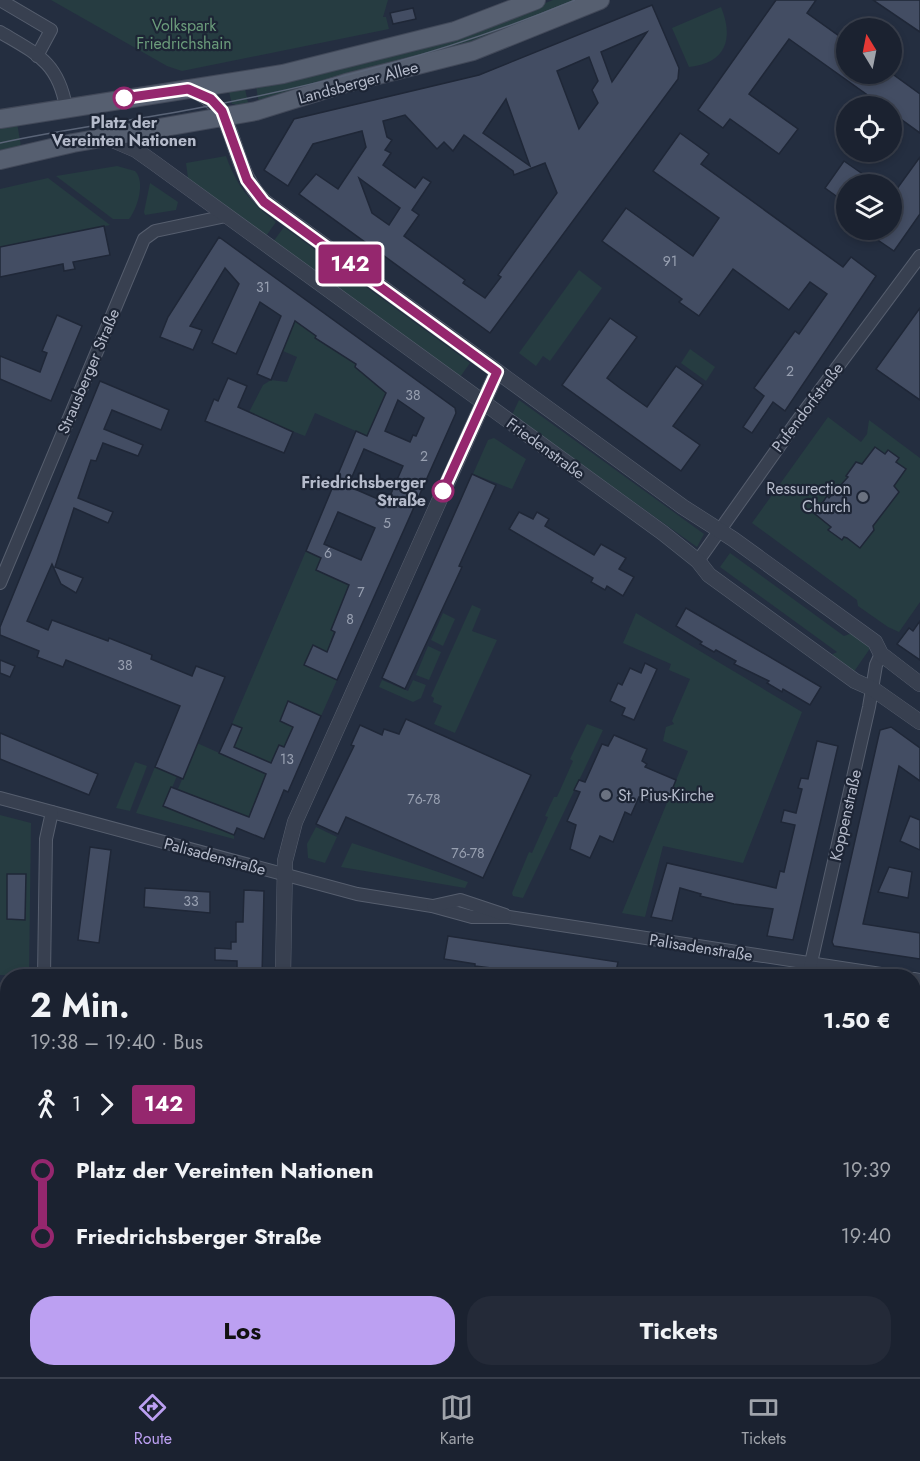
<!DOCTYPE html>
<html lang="de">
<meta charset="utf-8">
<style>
body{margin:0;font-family:Jost,sans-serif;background:#242a38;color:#f1f3f6;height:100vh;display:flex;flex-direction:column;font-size:22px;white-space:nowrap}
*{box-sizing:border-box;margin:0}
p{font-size:20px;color:#a0a4ab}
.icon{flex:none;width:33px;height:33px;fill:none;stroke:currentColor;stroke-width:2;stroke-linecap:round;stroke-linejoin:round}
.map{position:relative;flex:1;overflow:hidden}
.drawer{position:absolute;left:0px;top:969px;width:921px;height:408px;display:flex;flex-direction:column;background:#1b2230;border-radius:24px 24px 0 0;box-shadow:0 3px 9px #0003,0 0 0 2px #393f4c}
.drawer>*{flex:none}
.badge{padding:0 12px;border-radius:4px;font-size:21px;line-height:39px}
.needle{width:39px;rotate:350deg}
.fabs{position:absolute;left:836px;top:18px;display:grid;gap:12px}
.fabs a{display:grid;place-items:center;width:66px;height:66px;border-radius:50%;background:#1b2230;box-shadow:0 3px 9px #0003,0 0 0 2px #393f4c;font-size:30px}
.map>.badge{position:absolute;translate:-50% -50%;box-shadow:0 0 0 3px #fff}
.legs{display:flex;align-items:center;gap:9px;height:66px;padding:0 30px;font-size:20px}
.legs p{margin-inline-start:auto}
.head{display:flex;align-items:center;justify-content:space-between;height:102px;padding:0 30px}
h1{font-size:33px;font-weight:700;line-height:45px}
.primary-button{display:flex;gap:12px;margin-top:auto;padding:12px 30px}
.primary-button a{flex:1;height:69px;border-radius:24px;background:#bca0f2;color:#111;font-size:24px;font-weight:700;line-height:69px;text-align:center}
.primary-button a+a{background:#242a38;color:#f1f3f6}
ul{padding:0 30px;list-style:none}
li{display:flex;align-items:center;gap:21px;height:66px;font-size:22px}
li i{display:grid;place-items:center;width:9px;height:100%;margin:0 8px;background:currentColor}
li i::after{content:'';width:15px;height:15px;margin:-8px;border:4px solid;border-radius:50%;background:#1b2230}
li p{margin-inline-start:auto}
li:first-child i{background:linear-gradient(#0000 50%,currentColor 0)}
li:last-child i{background:linear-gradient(currentColor 50%,#0000 0)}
.tabs{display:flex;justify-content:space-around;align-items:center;height:84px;border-top:2px solid #393f4c;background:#1b2230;font-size:16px;color:#a0a4ab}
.tabs a{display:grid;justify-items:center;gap:3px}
.tabs .active{color:#bca0f2}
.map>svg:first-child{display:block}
.green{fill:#263c41}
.building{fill:#434d63;stroke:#1f2737;stroke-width:1.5;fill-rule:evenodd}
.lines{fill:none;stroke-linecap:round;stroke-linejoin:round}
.minor-casing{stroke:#565e6e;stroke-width:14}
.tertiary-casing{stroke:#565e6e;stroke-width:16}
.primary-casing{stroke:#424959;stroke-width:20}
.minor{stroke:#384050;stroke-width:12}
.tertiary{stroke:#384050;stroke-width:15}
.primary{stroke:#565f70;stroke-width:18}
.tram{stroke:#5a6477;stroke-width:1.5}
.line-1-casing{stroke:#fff;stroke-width:14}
.line-1{stroke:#95276e;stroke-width:9}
.stop-1-dot{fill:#fff;stroke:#95276e;stroke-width:3}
.worship-dot{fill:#6b7280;stroke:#1d2535;stroke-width:2}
.labels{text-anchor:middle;stroke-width:4.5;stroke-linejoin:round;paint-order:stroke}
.number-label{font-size:14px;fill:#98a0b1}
.park-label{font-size:16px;fill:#6b9c7b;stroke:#1d2535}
.street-label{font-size:16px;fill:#b5bbcb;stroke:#1d2535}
.stop-label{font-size:16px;font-weight:bold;fill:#b5bbcb;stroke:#1d2535}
.poi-label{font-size:16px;fill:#b5bbcb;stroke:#1d2535;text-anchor:end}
</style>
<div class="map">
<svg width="920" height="1377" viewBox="0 0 920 1377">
<rect width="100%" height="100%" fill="#242e40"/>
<g class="green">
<path d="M51,0H388L383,17H386L389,29L182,71L167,66Z"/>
<path d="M553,0H584L473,45L259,104L256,86L482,28Z"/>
<path d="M721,7C734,39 726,63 689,67L672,28Z"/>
<path d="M245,89L249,107L237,109L235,104H232L229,92Z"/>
<path d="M17,123L21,146L0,151V127Z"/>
<path d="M226,156C237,187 251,203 276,222L266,236L188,178L186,163Z"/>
<path d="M117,166L135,171C146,182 137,209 129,219H113L56,176Z"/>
<path d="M48,178L110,225L0,247V189Z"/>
<path d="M150,183L178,202L176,210L145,215L144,212Z"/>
<path d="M284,227L470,363L460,377L273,242Z"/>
<path d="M579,270L602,288L550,361L543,356L536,366L519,353Z"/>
<path d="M295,321L316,336L315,338L356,364L355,367L373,380L374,384L389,394L384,398L367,436L315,413L305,436L248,414L263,385L271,380L287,382L297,357L283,351Z"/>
<path d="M690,349L715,367L706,381L681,363Z"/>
<path d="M519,400L704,534L697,547L512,415Z"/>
<path d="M828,417L861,442L867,434L869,420L920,458V602L899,632L888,627L858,606L857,600L752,523Z"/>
<path d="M494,438L526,459L512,489L473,474L488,440Z"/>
<path d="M306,551L321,558L351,581L327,652L313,646L304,665L337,680L321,716L288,702L280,721L293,727L284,747L279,745L270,764L234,748L242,729L232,724Z"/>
<path d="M730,553L844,636L855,632L871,647L853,673L827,657L837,652L720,567Z"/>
<path d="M472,605L481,609L472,631L497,640L455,733L434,724L442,706L433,702L434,698L431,696Z"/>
<path d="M443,613L455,619L443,646L431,640Z"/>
<path d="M636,613L802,712L743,863L663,846L645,917L622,913L688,751L663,741L666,727L674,724L672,721L690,679L669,670L671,664L623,643Z"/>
<path d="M428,646L441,652L429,680L416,675Z"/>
<path d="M382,680L408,691L413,680L426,685L421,698L413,702L379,687Z"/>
<path d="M587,724L603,730L523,898L513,896L512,893L529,852L532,853L548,817L545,816L554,797H557L573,761L570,759Z"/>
<path d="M197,743L266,774L248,818L178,789Z"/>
<path d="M135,762L147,766L130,811L116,808Z"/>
<path d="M155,767L177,776L164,806L234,835V839L136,813Z"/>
<path d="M0,815L31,823L29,975H0Z"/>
<path d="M316,827L337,837L325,863L308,858L307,844Z"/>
<path d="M352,843L468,882L465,888L341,867Z"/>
<path d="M0,1234H7V1270L0,1271Z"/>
<rect x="322" y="1370" width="446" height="7"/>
</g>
<g class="building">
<path d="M776,0H816L807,13L846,41V74L891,73L920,94V133L891,112V106H883L789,39L749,94L798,129L779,154L730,119L723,128L698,110Z"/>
<path d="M873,0H920V32Z"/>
<path d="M652,5L679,68L678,79L490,333L299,194L316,174L338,189L366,147L362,131L313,144L288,186L264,170L294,119L479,75ZM647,32L612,82L601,52ZM589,57L598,81L592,90L598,103L579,129L557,71ZM506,99L530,166L483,133ZM405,115L437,149L444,142L453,151L464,135L513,171L514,175L545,163L557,193L498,275L501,277L485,298L463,283L465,280L404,236L419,215L412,210L431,182L423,177L415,188L383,165L391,153L385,150L392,140L387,137L383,121ZM359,178L400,208L389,225L372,213Z"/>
<path d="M413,8L416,19L393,24L390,13Z"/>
<path d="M680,133L709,154L701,164L843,267L851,257L876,276L785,411L773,402L752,433L743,427L764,396L754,388L795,331L799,334L827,294L810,282L789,310L733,269L699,316L679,302L682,299L602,241L626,208L693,256L719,218L653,171Z"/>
<path d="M920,157V214L894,251L863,230H891V197Z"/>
<path d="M844,161L877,184H846V203L825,188Z"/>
<path d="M104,226L110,255L73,262L75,269L64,271L63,264L0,277V247Z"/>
<path d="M219,237L455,408L456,413L337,680L304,665L313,645L327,652L335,632L331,630L349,585L316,570L321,558L306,551L356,431L367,436L386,393L355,367L356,364L315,338L316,336L295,321L271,380L257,374L281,316L260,302L236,354L212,343L239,284L225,268L190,326L202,330L193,350L160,337L168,317ZM398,400L424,418L416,436L413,435L410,442L385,431ZM364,449L403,466L387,503L348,486ZM338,512L375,528L361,560L324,544Z"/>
<path d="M920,308V400L876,369Z"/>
<path d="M57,315L82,326L51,401L0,379V356L40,372L47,353L42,351Z"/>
<path d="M610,318L637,337L607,378L620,388L647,407L676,366L703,385L673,426L700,445L681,471L562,385Z"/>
<path d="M228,378L247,386L238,407L293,432L284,453L205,421L214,399L218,401Z"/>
<path d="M100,381L169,410L161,430L112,410L104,429L143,445L138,456L103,443L96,461L91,460L78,498L113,512L108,523L74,508L55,567L83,578L76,593L61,584L52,564L27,621L48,630L52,620L108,641L109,638L152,655L151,659L192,676L196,666L225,677L183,779L155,767L180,706L66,660L63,667L37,657L39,651L0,635V627Z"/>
<path d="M875,447L885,454L888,450L899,458L896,462L906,469L894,486L899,492L873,526L874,530L860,548L847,538L844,537L842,540L828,530L831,527L815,514L827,496L829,498L848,477L846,476L856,462L862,464Z"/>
<path d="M472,474L496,485L459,566L462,567L405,689L382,678Z"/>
<path d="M519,512L533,519L537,512L549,519L545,526L594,555L601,544L626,558L619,569L634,577L623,596L607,586L605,590L591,582L593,578L509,529Z"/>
<path d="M686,608L821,687L810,705L783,689L782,692L767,683L769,681L734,664L736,661L716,650L714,652L700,644L702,642L676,626Z"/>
<path d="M920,621V660L897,644L909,628L913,631Z"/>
<path d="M0,660L15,666L10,677L0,673Z"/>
<path d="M645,663L657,669L634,720L622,715L625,708L610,701L618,683L622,685L630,668L641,673Z"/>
<path d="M288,701L321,716L288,792L284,790L264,839L237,828L234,835L163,806L171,787L249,817L266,774L219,753L232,724L242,728L234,747L271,763L279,745L284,747L293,727L280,721Z"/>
<path d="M406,719L531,775L483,878L346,817L338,834L316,824L354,746L351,745L360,725L382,735L384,729L399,734Z"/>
<path d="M891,727L920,748V781L899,766L863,924L920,933V959L834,946L832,942L880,730Z"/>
<path d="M0,733L98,774L89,795L0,759Z"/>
<path d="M614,735L647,749L642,761L647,764L645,767L676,780L667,802L655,797L653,802L639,797L631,815L625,812L613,842L600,836L590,858L570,849L576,825L567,821L580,792L574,790L579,780L585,782L602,744L608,746Z"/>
<path d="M817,741L838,746L793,940L767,936L773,909L734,904L700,896L701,894L680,888L672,921L651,917L667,863L776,888L780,871L784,872L795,825L781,822L784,810L796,813L802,789L798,788L801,778L808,779Z"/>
<path d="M910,816L920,820V850L900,841Z"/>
<path d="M90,847L111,850L99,943L78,940Z"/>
<path d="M889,867L912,872L908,898L878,892Z"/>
<path d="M7,874H26L25,920L7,919Z"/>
<path d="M145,888L210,892V913L144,907Z"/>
<path d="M244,890L264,891L262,976H237V961L215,960V948L231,949V942H236V922H243Z"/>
<path d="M448,936L618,962L615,976H559L475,966V964L444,959Z"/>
</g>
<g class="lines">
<defs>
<g id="minor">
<path d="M0,0L51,30L37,56"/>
<path d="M0,32C37,54 58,62 66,107"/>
<path d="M698,561L795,424L920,256"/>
<path d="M0,583L144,239L155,231L226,216"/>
<path d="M0,798L357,894L432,906L472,917H509L894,976"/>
<path d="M433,906L460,900L505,915"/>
<path d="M44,976L46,839L52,812"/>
<path d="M808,976L869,707L876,665L881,654"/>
<path d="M914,979L920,980"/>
<path d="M0,1163H8"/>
<path d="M787,1370V1377"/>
</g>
<g id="tertiary">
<path d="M188,89C242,104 225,164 265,202L683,507L733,539L875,642L881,654L920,684"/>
<path d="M108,138L136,150L153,162L663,533L698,561L709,575L855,681L873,689L920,722"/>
<path d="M283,976L285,861L295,822L497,372"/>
<path d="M290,1377L291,1370"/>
</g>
<g id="primary">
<path d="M0,119L283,74L455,31L536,0"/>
<path d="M0,160L73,143L256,111L346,83L473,51L600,0"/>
<path d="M914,1286H920"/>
<path d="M0,1290H8"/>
<path d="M914,1318H920"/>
<path d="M0,1324H8"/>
</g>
</defs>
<use href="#minor" class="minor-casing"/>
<use href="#tertiary" class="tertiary-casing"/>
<use href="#primary" class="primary-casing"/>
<use href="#minor" class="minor"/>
<use href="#tertiary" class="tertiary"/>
<use href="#primary" class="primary"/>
<path class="tram" d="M0,143C64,129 129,121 193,109C323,85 453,51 575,0"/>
</g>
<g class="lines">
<defs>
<path id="line-1" d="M124,98L188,89L211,99L222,111L247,180L264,202L497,372L443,491"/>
</defs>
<use href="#line-1" class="line-1-casing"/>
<use href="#line-1" class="line-1"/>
</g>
<g class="stop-1-dot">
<circle cx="124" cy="98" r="10"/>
<circle cx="443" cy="491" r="10"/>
</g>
<g class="worship-dot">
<circle cx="863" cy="497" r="6"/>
<circle cx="606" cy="795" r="6"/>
</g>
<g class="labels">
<g class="number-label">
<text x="670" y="266">91</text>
<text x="263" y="292">31</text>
<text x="790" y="376">2</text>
<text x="413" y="400">38</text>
<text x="424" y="461">2</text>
<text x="387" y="528">5</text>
<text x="328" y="558">6</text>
<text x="361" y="597">7</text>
<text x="350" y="624">8</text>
<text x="125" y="670">38</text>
<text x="287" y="764">13</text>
<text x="424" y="804">76-78</text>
<text x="468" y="858">76-78</text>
<text x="191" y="906">33</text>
</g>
<g class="park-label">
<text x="184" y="31">Volkspark<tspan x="184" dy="18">Friedrichshain</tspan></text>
</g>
<g class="street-label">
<text transform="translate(358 82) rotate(-15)" y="6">Landsberger Allee</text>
<text transform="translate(88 371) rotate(-67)" y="6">Strausberger Straße</text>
<text transform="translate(807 407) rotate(-53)" y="6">Pufendorfstraße</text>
<text transform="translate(546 448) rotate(36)" y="6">Friedenstraße</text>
<text transform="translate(845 815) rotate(-77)" y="6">Koppenstraße</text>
<text transform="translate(215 856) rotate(15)" y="6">Palisadenstraße</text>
<text transform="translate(701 947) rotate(9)" y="6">Palisadenstraße</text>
</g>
<g class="stop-label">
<text x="124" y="128">Platz der<tspan x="124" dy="18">Vereinten Nationen</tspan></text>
<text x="426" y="488" text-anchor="end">Friedrichsberger<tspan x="426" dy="18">Straße</tspan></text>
</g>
<g class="poi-label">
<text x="851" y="494">Ressurection<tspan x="851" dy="18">Church</tspan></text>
<text x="618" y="801" text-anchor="start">St. Pius-Kirche</text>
</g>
</g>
</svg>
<div class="fabs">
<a><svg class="needle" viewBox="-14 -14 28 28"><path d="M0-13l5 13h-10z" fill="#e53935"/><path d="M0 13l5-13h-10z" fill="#a0a4ab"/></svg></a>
<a><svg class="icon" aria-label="locate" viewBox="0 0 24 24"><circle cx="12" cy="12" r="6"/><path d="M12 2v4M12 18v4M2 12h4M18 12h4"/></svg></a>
<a><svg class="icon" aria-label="layers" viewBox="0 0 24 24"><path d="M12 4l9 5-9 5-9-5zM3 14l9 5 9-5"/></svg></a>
</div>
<b class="badge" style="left:350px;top:264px;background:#95276e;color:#fff">142</b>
<section class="drawer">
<div class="head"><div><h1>2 Min.</h1><p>19:38 – 19:40 · Bus</p></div><b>1.50 €</b></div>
<div class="legs"><svg class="icon" aria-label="walk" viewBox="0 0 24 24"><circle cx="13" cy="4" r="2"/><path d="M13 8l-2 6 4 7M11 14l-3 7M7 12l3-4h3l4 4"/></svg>1<svg class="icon" aria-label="forward" viewBox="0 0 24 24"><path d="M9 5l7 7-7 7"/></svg><b class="badge" style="background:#95276e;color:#fff">142</b></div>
<ul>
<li><i style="color:#95276e"></i><b>Platz der Vereinten Nationen</b><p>19:39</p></li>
<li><i style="color:#95276e"></i><b>Friedrichsberger Straße</b><p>19:40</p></li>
</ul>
<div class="primary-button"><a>Los</a><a>Tickets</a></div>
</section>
</div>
<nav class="tabs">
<a class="active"><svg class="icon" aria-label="directions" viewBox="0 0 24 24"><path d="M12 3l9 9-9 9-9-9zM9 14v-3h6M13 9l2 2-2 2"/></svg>Route</a>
<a><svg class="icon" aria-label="map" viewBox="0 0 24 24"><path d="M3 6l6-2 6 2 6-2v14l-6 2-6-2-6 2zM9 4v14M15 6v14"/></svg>Karte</a>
<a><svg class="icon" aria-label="tickets" viewBox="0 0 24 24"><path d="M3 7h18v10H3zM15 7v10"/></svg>Tickets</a>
</nav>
